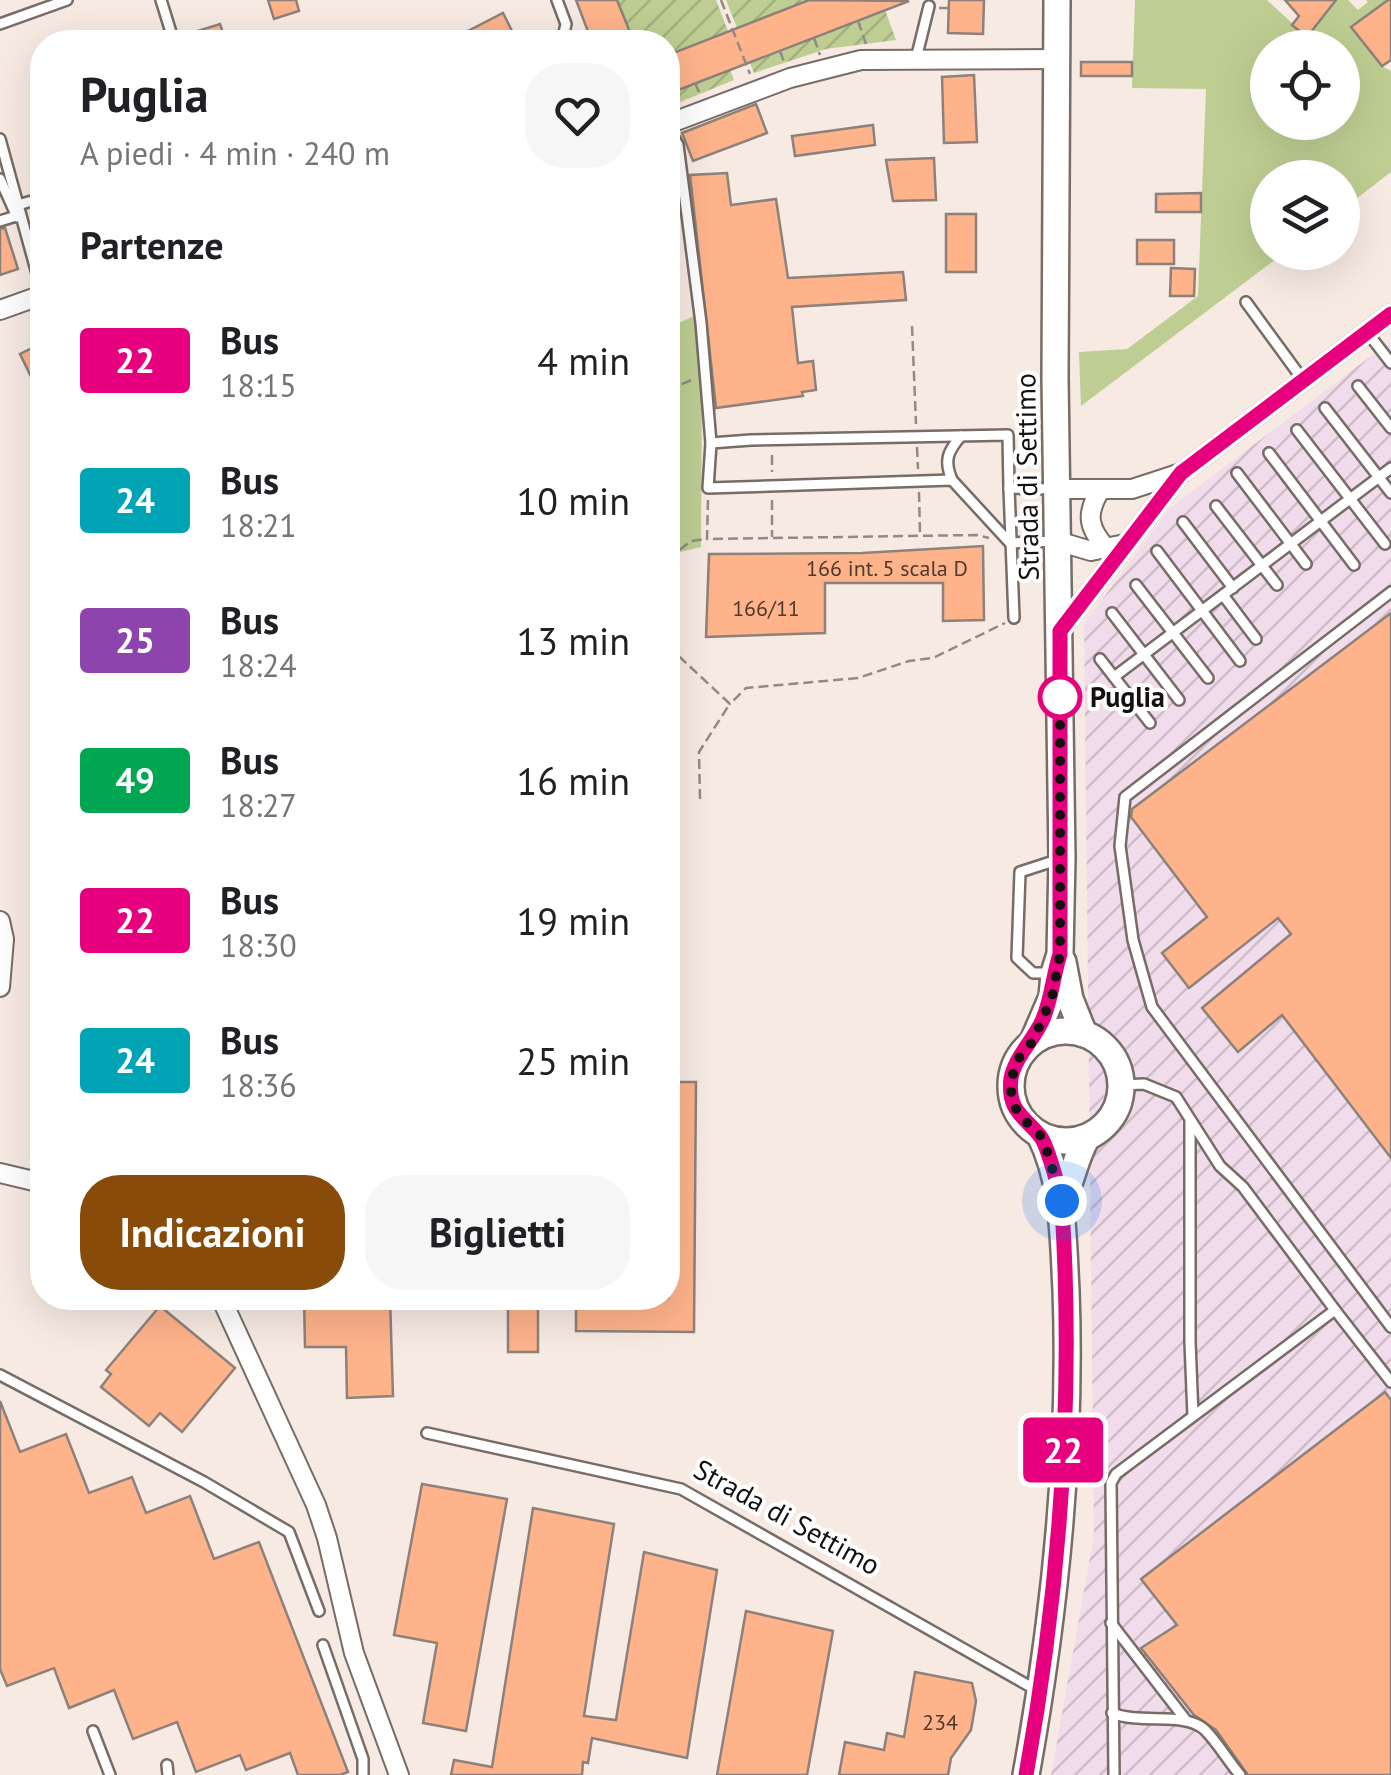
<!DOCTYPE html>
<html lang="it">
<meta charset="utf-8">
<style>
body{margin:0;font-family:"PT Sans",sans-serif;background:#f6f6f6;color:#202124;height:100vh;display:flex;flex-direction:column;font-size:38px;white-space:nowrap}
*{box-sizing:border-box;margin:0}
p{font-size:32px;color:#757577}
.icon{flex:none;width:55px;height:55px;fill:none;stroke:currentColor;stroke-width:2;stroke-linecap:round;stroke-linejoin:round}
.map{position:relative;flex:1;overflow:hidden}
.drawer{position:absolute;left:30px;top:30px;width:650px;height:1280px;display:flex;flex-direction:column;background:#fff;border-radius:40px;box-shadow:0 10px 40px #0002}
.drawer>*{flex:none}
.badge{padding:0 20px;border-radius:8px;font-size:35px;line-height:65px}
.fabs{position:absolute;left:1250px;top:30px;display:grid;gap:20px}
.fabs a{display:grid;place-items:center;width:110px;height:110px;border-radius:50%;background:#fff;box-shadow:0 10px 40px #0002;font-size:50px}
.you{position:absolute;width:50px;height:50px;margin:-25px;border:8px solid #fff;border-radius:50%;background:#1a73e8;box-shadow:0 0 0 15px #1a73e833}
.map>.badge{position:absolute;translate:-50% -50%;box-shadow:0 0 0 5px #fff}
h2{padding:0 50px;font-size:38px;line-height:90px}
.round{display:grid;place-items:center;flex:none;width:105px;height:105px;border-radius:40px;background:#f6f6f6}
.summary{display:flex;align-items:center;justify-content:space-between;height:170px;padding:0 50px}
h1{font-size:48px;font-weight:800;line-height:75px}
.button{display:flex;gap:20px;margin-top:auto;padding:20px 50px}
.button a{flex:1;height:115px;border-radius:40px;background:#884b09;color:#fff;font-size:40px;font-weight:800;line-height:115px;text-align:center}
.button a+a{background:#f6f6f6;color:#202124}
ul{padding:0;list-style:none}
li{display:flex;align-items:center;gap:30px;height:140px;padding:0 50px}
li div{flex:1}
li b{display:block;font-size:38px}
li em{font-style:normal}
li .badge{min-width:110px;font-weight:700;text-align:center}
.map>svg:first-child{display:block}
.industrial{fill:url(#industrial-furrows)}
.green{fill:#bece92;fill-rule:evenodd}
.garden{fill:url(#garden-furrows)}
.building{fill:#feb38b;stroke:#8d817b;stroke-width:2.5}
.lines{fill:none;stroke-linecap:round;stroke-linejoin:round}
.lane-casing{stroke:#776c66;stroke-width:14}
.street-casing{stroke:#776c66;stroke-width:22}
.primary-casing{stroke:#776c66;stroke-width:30}
.path{stroke:#938a85;stroke-width:2.5;stroke-dasharray:10 5;stroke-linecap:butt}
.lane{stroke:#fff;stroke-width:9}
.street{stroke:#fff;stroke-width:18}
.primary{stroke:#fff;stroke-width:25}
.line-casing{stroke:#fff;stroke-width:22}
.line{stroke:#e6007e;stroke-width:15}
.walk{stroke:#14100e;stroke-width:10;stroke-dasharray:0 18}
.stop-dot{fill:#fff;stroke:#e6007e;stroke-width:5}
.labels{text-anchor:middle;stroke-width:8;stroke-linejoin:round;paint-order:stroke}
.number-label{font-size:22px;fill:#4e392d}
.street-label{font-size:28px;fill:#14100e;stroke:#fff}
.stop-label{font-size:28px;font-weight:bold;fill:#14100e;stroke:#fff;text-anchor:start}
</style>
<div class="map">
<svg width="1391" height="1775" viewBox="0 0 1391 1775">
<defs>
<pattern id="industrial-furrows" width="10" height="10" patternUnits="userSpaceOnUse" patternTransform="scale(2.5)"><rect width="10" height="10" fill="#f1dceb"/><path d="M-1 1l2-2M0 10L10 0M9 11l2-2" fill="none" stroke="#cebcc8"/></pattern>
<pattern id="garden-furrows" width="10" height="10" patternUnits="userSpaceOnUse" patternTransform="scale(2.5)"><rect width="10" height="10" fill="#bece92"/><path d="M-1 1l2-2M0 10L10 0M9 11l2-2" fill="none" stroke="#a2b07d"/></pattern>
</defs>
<rect width="100%" height="100%" fill="#f7eae3"/>
<path class="industrial" d="M1391,341V1775H1051L1094,1535L1084,624L1170,508Z"/>
<g class="green">
<path d="M1135,0H1267L1307,37L1336,0H1348L1358,10L1368,2L1366,0H1388L1351,28L1382,66L1391,71V172L1343,209L1342,178H1268V252L1284,253L1081,406L1079,352L1127,349L1198,296L1206,89L1132,88ZM1268,48H1342V122H1268Z"/>
<path d="M694,316L702,384L701,547L668,555V328Z"/>
</g>
<g class="garden">
<path d="M617,0H716L728,31L668,55V42H634Z"/>
<path d="M726,0H809L737,28Z"/>
<path d="M885,10L896,40L826,49L754,73L750,63Z"/>
<path d="M730,69L734,80L668,107V94Z"/>
</g>
<g class="building">
<path d="M268,0H296L299,11L274,19Z"/>
<path d="M576,0H617L634,42H592Z"/>
<path d="M809,0L909,1L668,94V55Z"/>
<path d="M949,0H984L983,34L948,33Z"/>
<path d="M1285,0H1336L1307,37L1292,25L1299,16Z"/>
<path d="M1388,0H1391V60L1382,66L1351,27Z"/>
<path d="M503,13L514,35L499,42H474L468,31Z"/>
<path d="M220,24L226,42H182L181,36Z"/>
<rect x="1081" y="62" width="51" height="14"/>
<path d="M974,75L977,142L944,143L942,77Z"/>
<path d="M756,104L767,133L693,161L682,133Z"/>
<path d="M873,125L875,145L795,156L792,136Z"/>
<path d="M934,158L936,200L893,201L886,160Z"/>
<path d="M727,173L731,205L776,199L788,278L903,272L906,300L792,307L798,363L813,361L816,390L802,392L803,396L716,408L690,175Z"/>
<path d="M1201,193V212H1156V194Z"/>
<rect x="946" y="214" width="30" height="58"/>
<path d="M5,228L18,269L0,275V229Z"/>
<rect x="1137" y="240" width="37" height="24"/>
<path d="M1171,268L1195,269L1194,296H1170Z"/>
<path d="M42,343V399L20,354Z"/>
<path d="M983,546L984,620L943,621V583H825V633L706,637L709,554L862,553Z"/>
<path d="M1391,613V1158L1282,1015L1238,1052L1202,1008L1291,934L1278,918L1189,988L1162,953L1207,917L1131,817L1132,809Z"/>
<path d="M668,1082H696L694,1332L576,1331V1298H668Z"/>
<path d="M304,1298H390L393,1396L347,1398L346,1347H305Z"/>
<rect x="508" y="1298" width="30" height="54"/>
<path d="M160,1306L235,1368L182,1432L160,1413L149,1426L101,1387L111,1374L106,1370Z"/>
<path d="M1385,1392L1391,1400V1775H1248L1216,1730L1194,1715L1141,1648L1177,1625L1141,1579Z"/>
<path d="M0,1401L20,1452L66,1434L89,1493L132,1477L146,1513L190,1496L214,1559L259,1542L348,1772L340,1775H298L290,1753L246,1770L240,1755L196,1772L177,1722L133,1739L114,1690L69,1708L54,1668L7,1686L0,1669Z"/>
<path d="M422,1484L507,1499L466,1731L423,1723L437,1643L394,1635Z"/>
<path d="M533,1508L614,1524L584,1716L616,1720L644,1552L717,1570L687,1758L592,1738L588,1763L583,1762L582,1775H451L454,1760L492,1767Z"/>
<path d="M746,1611L833,1631L807,1775H717Z"/>
<path d="M915,1672L972,1683L976,1701L971,1730L951,1758L948,1775H839L845,1742L884,1750L887,1733L904,1737Z"/>
</g>
<g class="lines">
<defs>
<g id="lane">
<path d="M161,0L174,42"/>
<path d="M557,0L566,24L564,33L567,42"/>
<path d="M0,24L67,0"/>
<path d="M916,59L929,6"/>
<path d="M668,127L678,145L701,323L711,443"/>
<path d="M0,139L42,292"/>
<path d="M0,179L17,217"/>
<path d="M18,205L42,198"/>
<path d="M0,221L16,216"/>
<path d="M1246,302L1303,380"/>
<path d="M1367,332L1391,363"/>
<path d="M1358,386L1391,428"/>
<path d="M1325,408L1391,493"/>
<path d="M1297,430L1385,544"/>
<path d="M1269,453L1354,565"/>
<path d="M1237,473L1306,564"/>
<path d="M952,480C944,461 947,452 961,436"/>
<path d="M1009,488L1014,618"/>
<path d="M1054,489L1009,488L1008,435L751,440L711,443L708,488L952,480L1010,543L1055,541"/>
<path d="M1216,506L1277,585"/>
<path d="M1183,522L1233,588"/>
<path d="M1157,551L1240,661"/>
<path d="M1136,585L1208,678"/>
<path d="M1391,592L1125,797L1120,846L1133,940L1152,1007L1391,1327"/>
<path d="M1223,595L1256,639"/>
<path d="M1112,613L1179,700"/>
<path d="M1100,659L1114,677L1391,468"/>
<path d="M1114,677L1150,723"/>
<path d="M1052,973H1033L1017,958L1020,872L1060,859"/>
<path d="M1122,1085L1144,1084L1176,1097L1220,1166L1243,1187L1335,1310"/>
<path d="M1190,1121V1342L1193,1416"/>
<path d="M0,1375L204,1482L289,1532L319,1611"/>
<path d="M427,1433L681,1489L1038,1691"/>
<path d="M1111,1623L1185,1719"/>
<path d="M323,1645L363,1759V1775"/>
<path d="M1112,1713C1142,1725 1185,1711 1205,1730C1218,1743 1228,1761 1240,1775"/>
<path d="M93,1731L110,1775"/>
<path d="M167,1765L168,1775"/>
<path d="M1114,1775L1111,1483L1116,1474L1335,1310L1391,1382"/>
</g>
<g id="street">
<path d="M668,124L790,78L861,60L1055,59"/>
<path d="M0,310L42,295"/>
<path d="M1057,489H1132L1181,473"/>
<path d="M1101,489C1085,514 1088,528 1107,549"/>
<path d="M1057,541L1091,551L1125,544"/>
<path d="M1060,631L1181,473L1391,314"/>
<path d="M0,921L4,939L0,987"/>
<path d="M0,1173L42,1183"/>
<path d="M221,1298L316,1505L327,1538L354,1653L399,1775"/>
</g>
<g id="primary">
<path d="M1063,962L1070,999L1084,1034"/>
<circle cx="1066" cy="1086" r="55"/>
<path d="M1033,1041L1052,997L1054,973L1060,954L1062,858L1055,378L1057,0"/>
<path d="M1062,1201C1072,1180 1075,1159 1086,1139"/>
<path d="M1026,1775C1055,1615 1072,1453 1066,1290C1063,1236 1064,1184 1040,1135"/>
</g>
</defs>
<use href="#lane" class="lane-casing"/>
<use href="#street" class="street-casing"/>
<use href="#primary" class="primary-casing"/>
<g class="path">
<path d="M721,0L750,74"/>
<path d="M939,8H949"/>
<path d="M858,21L866,44"/>
<path d="M814,38L820,55"/>
<path d="M780,51L784,62"/>
<path d="M695,83L699,92"/>
<path d="M912,326L916,424"/>
<path d="M668,390L694,379"/>
<path d="M917,447L918,469"/>
<path d="M772,455V472"/>
<path d="M919,492L920,534"/>
<path d="M708,500L707,539L977,535L989,538"/>
<path d="M772,500V537"/>
<path d="M668,559L691,541L705,539"/>
<path d="M668,646L730,704L746,688L858,678L909,661L933,658L1005,623"/>
<path d="M700,799L699,752L729,705"/>
</g>
<use href="#lane" class="lane"/>
<use href="#street" class="street"/>
<use href="#primary" class="primary"/>
</g>
<g class="lines">
<defs>
<path id="line" d="M1026,1775C1060,1588 1074,1398 1062,1208C1062,1197 1047,1144 1040,1136C1024,1116 1007,1111 1011,1078C1015,1057 1034,1040 1043,1019C1052,997 1053,976 1060,954V631L1181,473L1391,314"/>
</defs>
<use href="#line" class="line-casing"/>
<use href="#line" class="line"/>
<path class="walk" d="M1060,697V684V954L1052,997L1033,1041L1018,1059L1012,1077L1011,1096L1018,1114L1040,1135L1046,1148L1062,1201"/>
</g>
<circle class="stop-dot" cx="1060" cy="697" r="20"/>
<g class="labels">
<g class="number-label">
<text x="887" y="576">166 int. 5 scala D</text>
<text x="766" y="616">166/11</text>
<text x="940" y="1730">234</text>
</g>
<g class="street-label">
<text transform="translate(1027 477) rotate(-91)" y="10">Strada di Settimo</text>
<text transform="translate(787 1517) rotate(29)" y="10">Strada di Settimo</text>
</g>
<g class="stop-label">
<text x="1090" y="707">Puglia</text>
</g>
</g>
</svg>
<div class="fabs">
<a><svg class="icon" aria-label="locate" viewBox="0 0 24 24"><circle cx="12" cy="12" r="6"/><path d="M12 2v4M12 18v4M2 12h4M18 12h4"/></svg></a>
<a><svg class="icon" aria-label="layers" viewBox="0 0 24 24"><path d="M12 4l9 5-9 5-9-5zM3 14l9 5 9-5"/></svg></a>
</div>
<div class="you" style="left:1062px;top:1201px"></div>
<b class="badge" style="left:1063px;top:1450px;background:#e6007e;color:#fff">22</b>
<section class="drawer">
<div class="summary"><div><h1>Puglia</h1><p>A piedi · 4 min · 240 m</p></div><a class="round"><svg class="icon" aria-label="heart" viewBox="0 0 24 24"><path d="M12 20l-8-8c-3-5 5-10 8-4 3-6 11-1 8 4z"/></svg></a></div>
<h2>Partenze</h2>
<ul>
<li><span class="badge" style="background:#e6007e;color:#fff">22</span><div><b>Bus</b><p>18:15</p></div><em>4 min</em></li>
<li><span class="badge" style="background:#00a3b4;color:#fff">24</span><div><b>Bus</b><p>18:21</p></div><em>10 min</em></li>
<li><span class="badge" style="background:#8e44ad;color:#fff">25</span><div><b>Bus</b><p>18:24</p></div><em>13 min</em></li>
<li><span class="badge" style="background:#00a651;color:#fff">49</span><div><b>Bus</b><p>18:27</p></div><em>16 min</em></li>
<li><span class="badge" style="background:#e6007e;color:#fff">22</span><div><b>Bus</b><p>18:30</p></div><em>19 min</em></li>
<li><span class="badge" style="background:#00a3b4;color:#fff">24</span><div><b>Bus</b><p>18:36</p></div><em>25 min</em></li>
</ul>
<div class="button"><a>Indicazioni</a><a>Biglietti</a></div>
</section>
</div>
